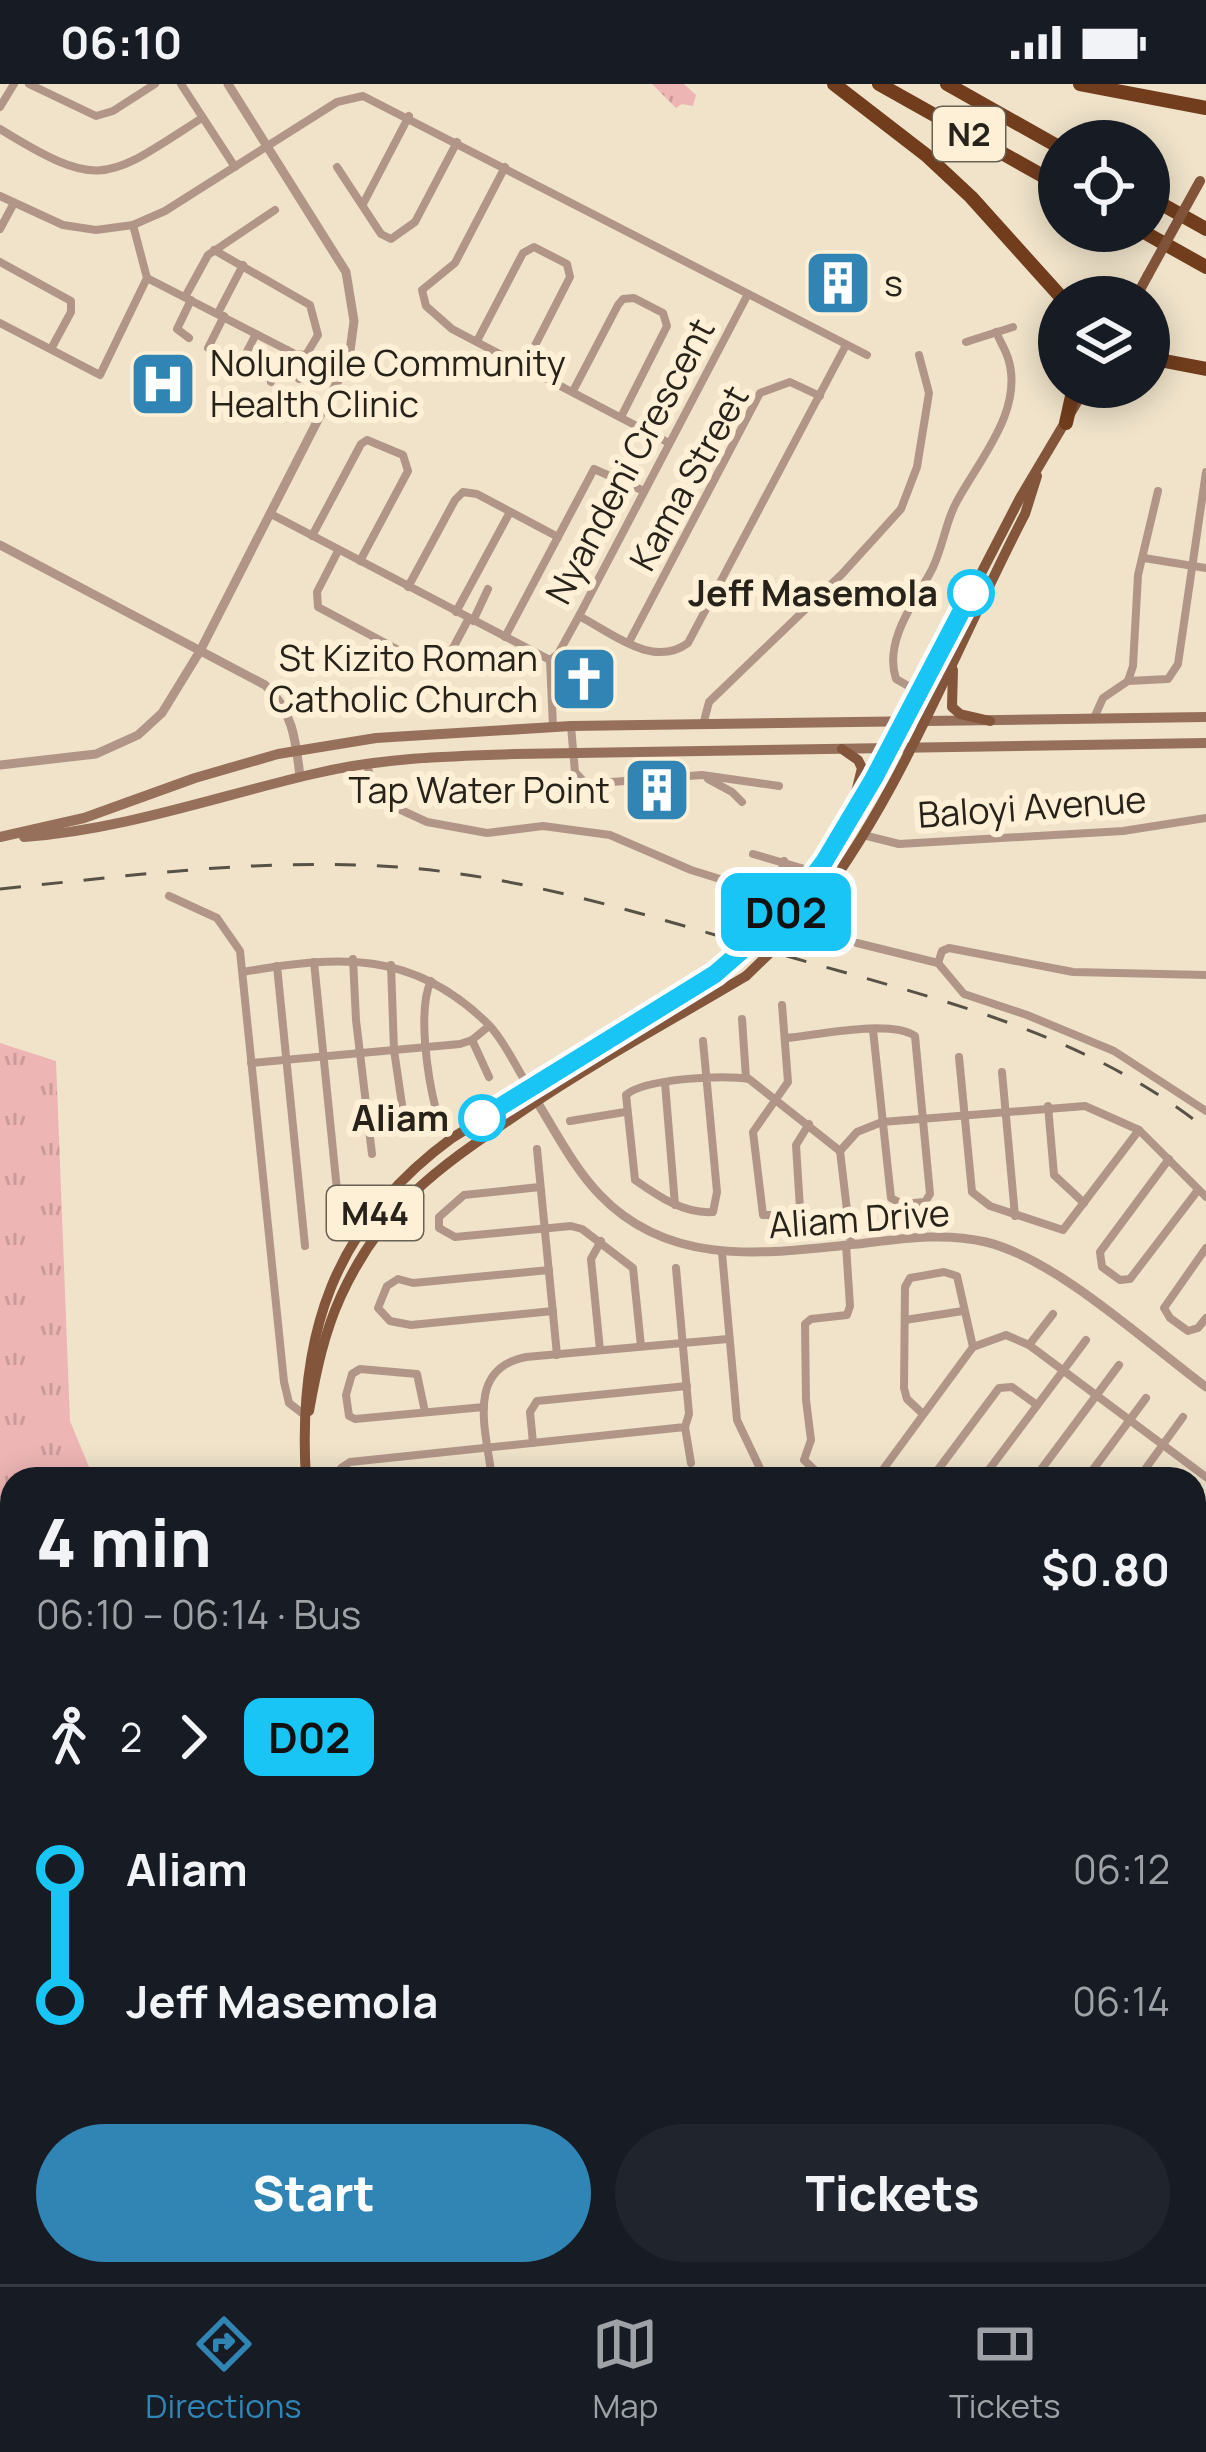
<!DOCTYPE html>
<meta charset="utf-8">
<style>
body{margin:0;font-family:Manrope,sans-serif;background:#20242c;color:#f1f3f6;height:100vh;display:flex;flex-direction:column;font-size:45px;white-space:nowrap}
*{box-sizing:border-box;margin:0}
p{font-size:39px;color:#9ea1a6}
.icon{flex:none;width:66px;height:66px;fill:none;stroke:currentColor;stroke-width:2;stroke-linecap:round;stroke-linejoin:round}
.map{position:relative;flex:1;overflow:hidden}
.details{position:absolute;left:0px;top:1383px;width:1206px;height:819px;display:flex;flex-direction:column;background:#171b24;border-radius:36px 36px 0 0;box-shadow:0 6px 30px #0003}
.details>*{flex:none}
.badge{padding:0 24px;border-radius:18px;font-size:42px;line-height:78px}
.tools{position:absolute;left:1038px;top:36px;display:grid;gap:24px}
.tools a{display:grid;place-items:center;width:132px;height:132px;border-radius:50%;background:#171b24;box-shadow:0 6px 30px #0003;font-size:60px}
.map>.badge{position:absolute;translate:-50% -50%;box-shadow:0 0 0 6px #fff}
.legs{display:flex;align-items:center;gap:18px;height:132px;padding:0 36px;font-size:39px}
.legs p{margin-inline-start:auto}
.headline{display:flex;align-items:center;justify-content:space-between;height:204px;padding:0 36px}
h1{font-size:66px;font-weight:800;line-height:90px}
.cta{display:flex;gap:24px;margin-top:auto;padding:24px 36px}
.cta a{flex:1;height:138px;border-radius:72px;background:#3185b5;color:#fff;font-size:48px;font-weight:800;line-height:138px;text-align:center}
.cta a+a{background:#20242c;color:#f1f3f6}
ul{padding:0 36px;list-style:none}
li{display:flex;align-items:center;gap:42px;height:132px;font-size:45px}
li i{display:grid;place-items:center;width:18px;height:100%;margin:0 15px;background:currentColor}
li i::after{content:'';width:30px;height:30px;margin:-15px;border:9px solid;border-radius:50%;background:#171b24}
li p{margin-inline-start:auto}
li:first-child i{background:linear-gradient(#0000 50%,currentColor 0)}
li:last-child i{background:linear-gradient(currentColor 50%,#0000 0)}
.status{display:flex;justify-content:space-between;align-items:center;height:84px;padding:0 60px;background:#171b24;direction:ltr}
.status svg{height:33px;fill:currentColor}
.menu{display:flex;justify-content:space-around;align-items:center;height:168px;border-top:3px solid #363941;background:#171b24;font-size:33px;color:#9ea1a6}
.menu a{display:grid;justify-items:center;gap:6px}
.menu .on{color:#3185b5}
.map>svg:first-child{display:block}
.grass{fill:url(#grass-tufts)}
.pitch{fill:#edb5b4}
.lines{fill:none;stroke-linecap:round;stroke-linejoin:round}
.minor{stroke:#b19688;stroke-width:8}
.tertiary{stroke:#b19688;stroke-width:9}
.secondary{stroke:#97705b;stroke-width:10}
.primary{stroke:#83553b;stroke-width:10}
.motorway{stroke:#713d1d;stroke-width:14}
.rail{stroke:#585145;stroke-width:3;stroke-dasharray:21 21;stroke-linecap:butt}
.primary-bridge{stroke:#83553b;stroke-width:10}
.line-1-casing{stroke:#fff;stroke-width:27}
.line-1{stroke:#18c5f4;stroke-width:18}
.stop-1-dot{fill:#fff;stroke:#18c5f4;stroke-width:6}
.labels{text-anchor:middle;stroke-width:12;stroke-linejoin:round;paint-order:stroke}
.shield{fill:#fef0d7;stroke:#686053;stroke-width:3}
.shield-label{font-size:33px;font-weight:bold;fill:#28231a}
.poi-label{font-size:36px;fill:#28231a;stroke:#fef0d7;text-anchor:start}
.street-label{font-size:36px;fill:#28231a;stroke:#fef0d7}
.stop-label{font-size:36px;font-weight:bold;fill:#28231a;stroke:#fef0d7;text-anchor:end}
</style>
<div class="status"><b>06:10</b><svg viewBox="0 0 49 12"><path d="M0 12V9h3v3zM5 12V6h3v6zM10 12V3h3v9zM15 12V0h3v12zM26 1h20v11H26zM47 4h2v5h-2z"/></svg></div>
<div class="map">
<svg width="1206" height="2200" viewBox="0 0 1206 2200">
<defs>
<pattern id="grass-tufts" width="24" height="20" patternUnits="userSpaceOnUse" patternTransform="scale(3)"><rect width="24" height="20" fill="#edb5b4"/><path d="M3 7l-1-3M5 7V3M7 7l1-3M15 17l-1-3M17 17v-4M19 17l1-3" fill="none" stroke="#cb9b9a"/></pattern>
</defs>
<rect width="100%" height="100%" fill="#f0e3ca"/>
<g class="grass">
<path d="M652,0H684L696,11L693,22L682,20L676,24Z"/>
<path d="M0,959L56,977L70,1337L94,1395H12V2190H119L116,2200H0Z"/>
</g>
<path class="pitch" d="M400,269L439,273L438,293L398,289Z"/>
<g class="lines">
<g class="minor">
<path d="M29,0L96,32L113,27L155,0"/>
<path d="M181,0L235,83"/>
<path d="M0,23L14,0"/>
<path d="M0,45C102,108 107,95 202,34"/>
<path d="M337,83L381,150L391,155L415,138L457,58"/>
<path d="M505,83L455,179L422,206L426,222L452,245L669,359"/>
<path d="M0,112L63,141L96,146L133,141L165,127L337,18L363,12L867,271"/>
<path d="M363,120L409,32"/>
<path d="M0,145L14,119"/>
<path d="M0,178L71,217V228L51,265"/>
<path d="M147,194L295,270L306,271L318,251L310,221L214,166"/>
<path d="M185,213L208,171L275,126"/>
<path d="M218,229L243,181"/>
<path d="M0,239L100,291L147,194L133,141"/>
<path d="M189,254L177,245L191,216"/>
<path d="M477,257L523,169L534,163L567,180L570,193L525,281"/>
<path d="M966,258L1013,243"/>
<path d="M208,264L224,232"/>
<path d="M240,281L256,250"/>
<path d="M299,295L305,285L303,272"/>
<path d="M271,298L287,266"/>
<path d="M573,307L618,221L623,215L634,214L663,229L667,242L621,333"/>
<path d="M271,430L550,576"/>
<path d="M312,452L361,360L367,356L403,371L408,387L360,477"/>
<path d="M338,467L317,508L318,523L430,583L444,581L469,534"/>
<path d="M1144,474L1206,484"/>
<path d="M408,503L455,416L463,408L477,410L558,453"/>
<path d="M456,528L510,428"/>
<path d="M579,532C612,549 653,585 688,559L846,261"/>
<path d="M473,537L488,505"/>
<path d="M505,553L594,385L644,407"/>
<path d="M629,558L760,309L790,298L820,312"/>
<path d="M550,576L558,570L579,532L748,210"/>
<path d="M550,576L553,643"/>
<path d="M1128,597L1168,595L1178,580L1206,388"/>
<path d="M919,608L896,595C884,559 912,521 929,491C942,469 944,443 955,421C977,378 1025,327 1008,274C1005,265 1000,257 996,248"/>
<path d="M1094,634L1103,614L1128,597L1133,582L1138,491L1158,407"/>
<path d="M703,641L709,618L842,490L901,425L917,383L929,309L919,271"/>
<path d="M571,642L575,688L586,700L702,691L779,702"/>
<path d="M367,680L372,700L386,719L427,738L487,749L543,742L610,751L691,786L768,810L778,801L784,777"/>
<path d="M708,695L732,708L742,718"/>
<path d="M863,751L899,760L1123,747L1206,734"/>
<path d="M753,770L815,788"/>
<path d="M169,812L217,834L240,867L284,1298L289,1319L306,1332"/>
<path d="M857,859L938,879L942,867L949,864L1073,888L1206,891"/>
<path d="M353,875L356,936L372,1070"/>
<path d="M314,878L337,1106"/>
<path d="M938,879L964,910L1027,931L1114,967L1206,1027"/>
<path d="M391,881L394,966L405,1041"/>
<path d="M277,882L305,1162"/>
<path d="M243,888C340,871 414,866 489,941C506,959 516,984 530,1005"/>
<path d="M431,897C417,926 428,995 436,1026"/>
<path d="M782,921L788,998L753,1048L763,1131H793L800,1125L796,1061L809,1040"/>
<path d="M742,935L746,994"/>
<path d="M786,954C818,951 890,935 915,952L930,1110L925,1118L902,1120L891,1114L873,946"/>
<path d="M472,956L489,993"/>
<path d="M703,957L717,1108L713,1128C683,1130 658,1112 635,1096L626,1011C643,995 725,990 749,995L840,1067"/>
<path d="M959,973L972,1108L990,1122L1063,1146L1139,1046"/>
<path d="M251,979L460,960L472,956L489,942"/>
<path d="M1002,988L1015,1132"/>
<path d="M665,999L675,1121"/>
<path d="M1048,1022L1054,1091L1084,1119"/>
<path d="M570,1037L625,1028"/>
<path d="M537,1065L557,1271"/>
<path d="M1169,1075L1100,1168L1102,1183L1120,1196L1130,1195L1198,1106"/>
<path d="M540,1103L464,1111L439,1133V1144L455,1153L571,1142L582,1145L633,1184L641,1262"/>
<path d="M851,1160L840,1067L857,1048L882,1038L1085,1022L1139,1046L1206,1113"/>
<path d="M1206,1164L1164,1224L1170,1234L1188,1247L1198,1244L1206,1234"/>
<path d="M722,1169L737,1336L765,1395"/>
<path d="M549,1186L413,1199L398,1195L387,1202L378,1224L390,1237L411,1241L553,1227"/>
<path d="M905,1236L963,1227"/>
<path d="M1029,1261L1053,1230"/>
<path d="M600,1266L591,1175L601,1157"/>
<path d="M425,1328L417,1290L360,1285L352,1290L346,1311L349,1332L355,1335L484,1323"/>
<path d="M923,1330L907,1315L904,1304L905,1203L910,1194L944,1188L957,1192L973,1263"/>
<path d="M685,1343L691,1379"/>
<path d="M533,1359L530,1328L537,1317L687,1302"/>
<path d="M340,1395L341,1384L350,1378L685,1343L689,1330L676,1184"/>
<path d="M492,1395C487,1349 464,1285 526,1273L728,1255"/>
<path d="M592,1395H620"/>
<path d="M824,1395L804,1376L811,1356L806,1316L805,1240L811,1235L847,1231L850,1222L846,1161"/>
<path d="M876,1395L973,1263L1006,1251L1029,1261L1206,1393"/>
<path d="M931,1395L999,1304L1012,1303L1037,1321"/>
<path d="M982,1395L1086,1256"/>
<path d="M1034,1395L1119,1281"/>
<path d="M1086,1395L1146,1314"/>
<path d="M1138,1395L1183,1333"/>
<path d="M1194,1462L1206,1445"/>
<path d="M1194,1605L1202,1595"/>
<path d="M1194,1658L1206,1654"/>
<path d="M1194,1709L1206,1706"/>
<path d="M1194,1756L1206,1753"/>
<path d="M1194,1798L1206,1795"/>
<path d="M1194,1834L1206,1837"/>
<path d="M1194,2005L1206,2043"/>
<path d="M451,2190L452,2200"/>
<path d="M496,2190L497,2200"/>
<path d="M684,2190L685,2200"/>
<path d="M731,2190L732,2200"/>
<path d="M781,2190L782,2200"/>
<path d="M939,2190L940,2200"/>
<path d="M1046,2200L1060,2197"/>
</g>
<g class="tertiary">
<path d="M0,461L265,601C293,626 296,658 300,693"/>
<path d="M0,681L96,670L138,651L162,629L200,567L349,275L354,237L346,188L228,0"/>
<path d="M534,1013C555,1046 573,1083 600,1111C671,1185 767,1169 858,1160C901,1155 943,1148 986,1158C1058,1176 1145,1258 1206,1303"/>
</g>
<g class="secondary">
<path d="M0,753L84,734L195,694L278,670L376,654L571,642L1206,633"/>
<path d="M24,753C122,746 218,712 313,690C379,674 448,672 515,670L1206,659"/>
</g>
<g class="primary">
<path d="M1136,213L1148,191"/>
<path d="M953,586L952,623L960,630L990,637"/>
<path d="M842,665L858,676L862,684L853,721"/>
<path d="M785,829L823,778L882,681L1020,414L1086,303"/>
<path d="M803,837C900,717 954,566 1025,430L1037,392"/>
<path d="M309,1327C316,1288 324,1249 341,1212C384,1118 443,1081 525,1025C596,977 672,936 746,892"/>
<path d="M306,1395C297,1252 333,1141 452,1054L715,890"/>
<path d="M384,2190L385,2200"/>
</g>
<g class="motorway">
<path d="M834,0L926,71L971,113L1061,213"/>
<path d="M879,0L1059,101"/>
<path d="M947,0L1059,63"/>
<path d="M1080,0L1206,24"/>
<path d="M1149,113L1206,145"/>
<path d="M1142,147L1206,183"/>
<path d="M1149,274L1206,285"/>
<path d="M1066,339L1074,303"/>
</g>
<path class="rail" d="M0,805C127,792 253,775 381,782C518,789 649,832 780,870C930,914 1081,945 1206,1045"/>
<g class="primary-bridge">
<path d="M1148,191L1200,97"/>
<path d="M715,890L785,829"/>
<path d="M746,892L803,837"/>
</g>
</g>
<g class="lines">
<defs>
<path id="line-1" d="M482,1034L715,890L785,829L824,778L874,694L971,509"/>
</defs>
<use href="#line-1" class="line-1-casing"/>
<use href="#line-1" class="line-1"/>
</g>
<defs>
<symbol id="building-square" viewBox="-11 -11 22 22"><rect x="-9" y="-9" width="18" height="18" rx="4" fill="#3185b5" stroke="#fef0d7"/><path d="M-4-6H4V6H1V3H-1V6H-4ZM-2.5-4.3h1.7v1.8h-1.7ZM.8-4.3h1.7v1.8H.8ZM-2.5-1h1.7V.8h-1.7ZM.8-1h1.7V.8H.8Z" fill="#fff"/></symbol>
<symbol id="hospital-square" viewBox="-11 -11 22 22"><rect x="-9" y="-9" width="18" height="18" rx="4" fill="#3185b5" stroke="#fef0d7"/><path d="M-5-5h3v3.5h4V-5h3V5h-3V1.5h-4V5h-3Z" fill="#fff"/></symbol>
<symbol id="church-square" viewBox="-11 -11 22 22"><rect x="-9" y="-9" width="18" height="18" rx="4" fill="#3185b5" stroke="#fef0d7"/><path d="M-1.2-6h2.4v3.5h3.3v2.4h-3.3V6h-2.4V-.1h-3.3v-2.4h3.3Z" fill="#fff"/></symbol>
</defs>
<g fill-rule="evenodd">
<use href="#building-square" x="800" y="161" width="76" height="76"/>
<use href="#hospital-square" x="125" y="262" width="76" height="76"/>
<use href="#church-square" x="546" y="557" width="76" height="76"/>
<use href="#building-square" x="619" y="668" width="76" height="76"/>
</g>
<g class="stop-1-dot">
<circle cx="971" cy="509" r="21"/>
<circle cx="482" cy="1034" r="21"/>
</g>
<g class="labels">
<g class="shield">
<rect x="933" y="23" width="72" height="54" rx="9"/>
<rect x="327" y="1102" width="96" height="54" rx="9"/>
</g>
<g class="shield-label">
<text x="969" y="62">N2</text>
<text x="375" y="1141">M44</text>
</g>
<g class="poi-label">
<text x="884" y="212">s</text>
<text x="210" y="292">Nolungile Community<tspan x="210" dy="41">Health Clinic</tspan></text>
<text x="538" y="587" text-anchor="end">St Kizito Roman<tspan x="538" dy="41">Catholic Church</tspan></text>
<text x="610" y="719" text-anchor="end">Tap Water Point</text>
</g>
<g class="street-label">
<text transform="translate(630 377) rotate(-62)" y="13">Nyandeni Crescent</text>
<text transform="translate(689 394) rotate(-61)" y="13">Kama Street</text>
<text transform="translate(1032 723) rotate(-4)" y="13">Baloyi Avenue</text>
<text transform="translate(859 1135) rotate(-4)" y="13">Aliam Drive</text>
</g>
<g class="stop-label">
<text x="938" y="522">Jeff Masemola</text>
<text x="449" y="1047">Aliam</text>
</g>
</g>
</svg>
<div class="tools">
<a><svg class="icon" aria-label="locate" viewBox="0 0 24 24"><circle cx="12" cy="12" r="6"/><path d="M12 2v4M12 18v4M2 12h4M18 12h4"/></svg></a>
<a><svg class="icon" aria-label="layers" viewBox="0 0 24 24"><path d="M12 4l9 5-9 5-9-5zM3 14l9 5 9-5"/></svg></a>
</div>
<b class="badge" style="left:786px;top:828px;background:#18c5f4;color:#111">D02</b>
<section class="details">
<div class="headline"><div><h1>4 min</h1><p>06:10 – 06:14 · Bus</p></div><b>$0.80</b></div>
<div class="legs"><svg class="icon" aria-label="walk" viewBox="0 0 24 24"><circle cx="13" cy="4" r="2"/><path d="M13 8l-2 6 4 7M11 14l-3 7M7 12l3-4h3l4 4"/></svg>2<svg class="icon" aria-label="forward" viewBox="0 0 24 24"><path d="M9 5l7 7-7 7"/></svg><b class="badge" style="background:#18c5f4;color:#111">D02</b></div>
<ul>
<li><i style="color:#18c5f4"></i><b>Aliam</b><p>06:12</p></li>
<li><i style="color:#18c5f4"></i><b>Jeff Masemola</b><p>06:14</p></li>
</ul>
<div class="cta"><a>Start</a><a>Tickets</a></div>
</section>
</div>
<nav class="menu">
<a class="on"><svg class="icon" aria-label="directions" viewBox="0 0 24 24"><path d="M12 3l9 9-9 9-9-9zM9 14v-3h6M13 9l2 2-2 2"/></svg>Directions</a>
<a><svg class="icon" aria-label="map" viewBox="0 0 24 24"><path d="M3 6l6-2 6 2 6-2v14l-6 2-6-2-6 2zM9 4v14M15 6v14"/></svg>Map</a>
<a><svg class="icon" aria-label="tickets" viewBox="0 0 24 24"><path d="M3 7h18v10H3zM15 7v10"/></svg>Tickets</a>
</nav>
